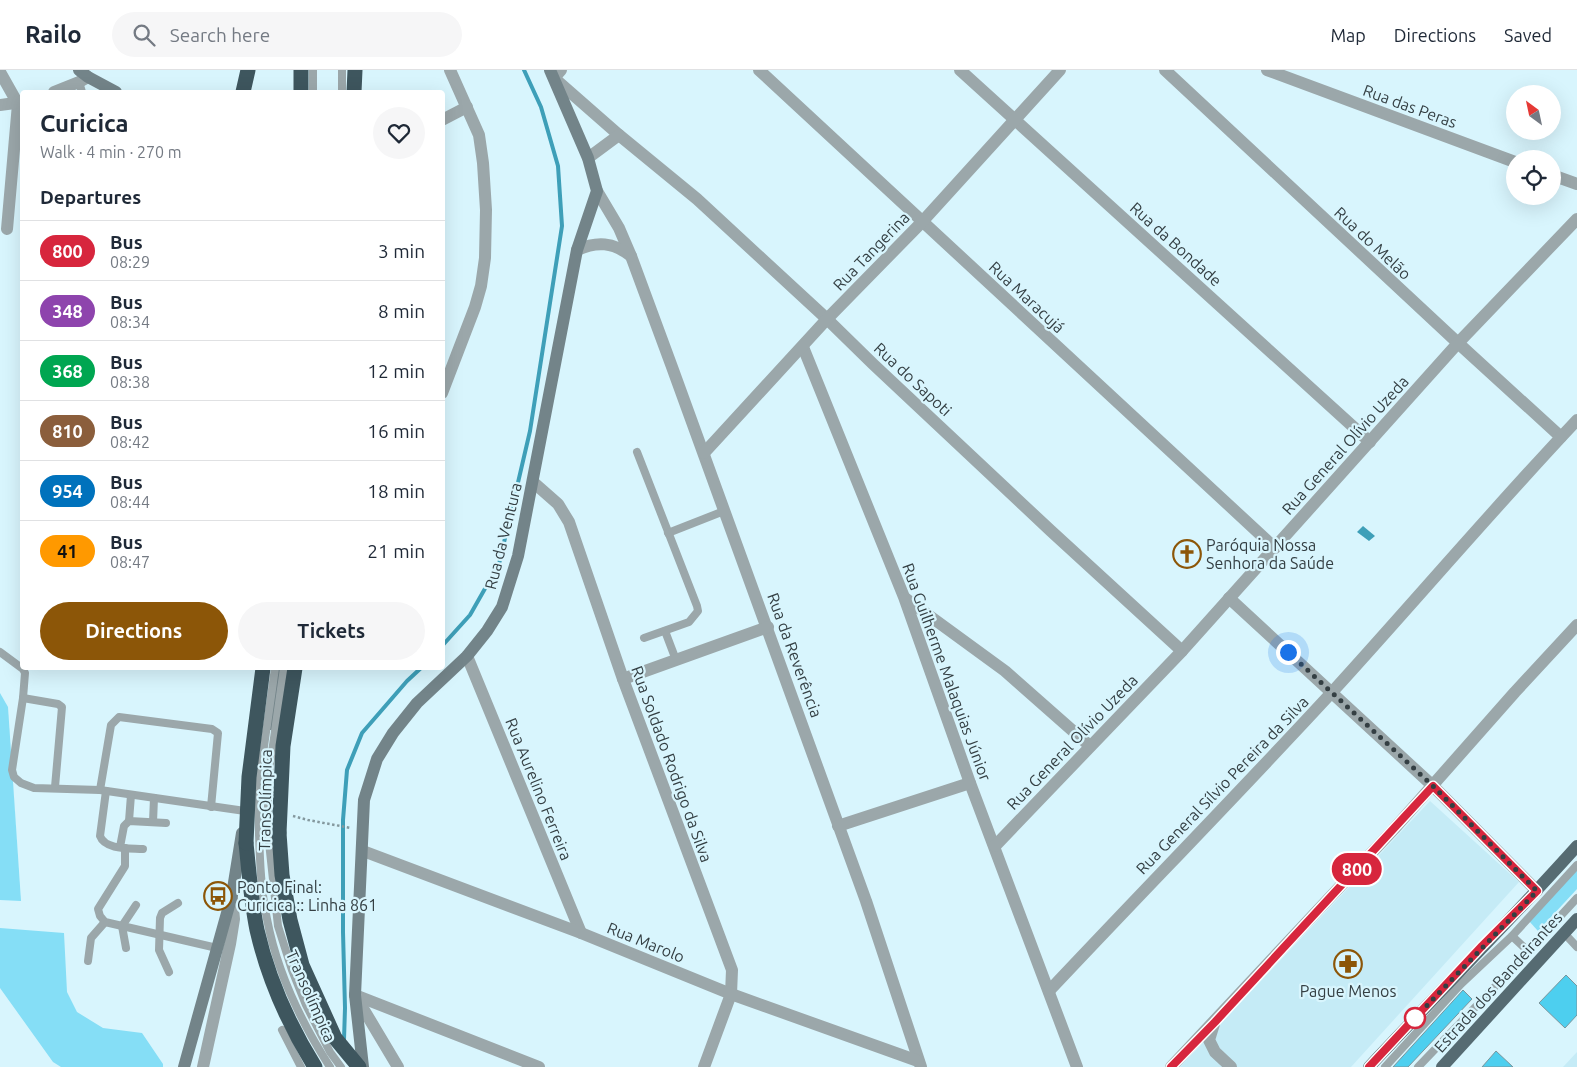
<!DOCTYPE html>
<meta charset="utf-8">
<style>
body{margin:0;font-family:Ubuntu,sans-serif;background:#f6f6f7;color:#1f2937;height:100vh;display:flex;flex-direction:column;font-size:19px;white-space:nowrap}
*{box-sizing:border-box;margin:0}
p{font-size:16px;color:#747a83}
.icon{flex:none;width:28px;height:28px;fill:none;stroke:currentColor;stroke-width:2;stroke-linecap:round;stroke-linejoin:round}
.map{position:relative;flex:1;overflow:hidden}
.side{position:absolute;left:20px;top:20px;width:425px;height:580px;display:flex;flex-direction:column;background:#fff;border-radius:5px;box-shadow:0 5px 20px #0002}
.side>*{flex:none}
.badge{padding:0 10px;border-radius:16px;font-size:18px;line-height:32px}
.needle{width:32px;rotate:327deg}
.tools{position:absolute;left:1506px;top:15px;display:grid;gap:10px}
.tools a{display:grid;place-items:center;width:55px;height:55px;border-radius:50%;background:#fff;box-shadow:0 5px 20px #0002;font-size:25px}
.you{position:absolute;width:25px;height:25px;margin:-12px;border:4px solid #fff;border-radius:50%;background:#1a73e8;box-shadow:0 0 0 8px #1a73e833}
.map>.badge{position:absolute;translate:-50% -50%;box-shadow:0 0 0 2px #fff}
h2{padding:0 20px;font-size:19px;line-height:45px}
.round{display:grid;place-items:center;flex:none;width:52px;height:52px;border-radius:26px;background:#f6f6f7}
.summary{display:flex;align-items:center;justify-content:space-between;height:85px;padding:0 20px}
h1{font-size:24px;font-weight:600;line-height:38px}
.action{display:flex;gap:10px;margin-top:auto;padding:10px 20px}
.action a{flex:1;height:58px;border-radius:30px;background:#8c5608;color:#fff;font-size:20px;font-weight:600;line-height:58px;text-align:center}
.action a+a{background:#f6f6f7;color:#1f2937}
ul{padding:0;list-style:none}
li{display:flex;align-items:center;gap:15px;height:60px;padding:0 20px;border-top:1px solid #e0e1e3}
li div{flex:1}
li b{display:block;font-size:19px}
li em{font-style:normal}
li .badge{min-width:55px;font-weight:700;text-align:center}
header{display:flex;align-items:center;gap:30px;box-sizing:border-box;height:70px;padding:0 25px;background:#fff;border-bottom:1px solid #e0e1e3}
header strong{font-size:24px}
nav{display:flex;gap:28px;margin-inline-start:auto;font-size:18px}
.search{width:350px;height:45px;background:#f6f6f7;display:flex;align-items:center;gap:12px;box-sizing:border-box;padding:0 18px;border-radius:28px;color:#747a83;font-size:19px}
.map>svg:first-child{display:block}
.built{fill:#c5ebf6}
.green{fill:#85def6}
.water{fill:#3e9fb8}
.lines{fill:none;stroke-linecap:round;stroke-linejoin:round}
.stream{stroke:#3e9fb8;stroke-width:4}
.building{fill:#4dcfef;stroke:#7a959c}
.path{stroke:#84989e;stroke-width:2.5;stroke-dasharray:2.5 2.5;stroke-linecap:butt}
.lane{stroke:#9ba7aa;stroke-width:8}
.street{stroke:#9ba7aa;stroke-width:12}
.secondary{stroke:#738489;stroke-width:12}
.primary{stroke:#566b72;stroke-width:12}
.highway{stroke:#3e565e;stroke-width:15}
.lane-bridge{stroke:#9ba7aa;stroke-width:8}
.highway-bridge{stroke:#3e565e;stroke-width:15}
.line-casing{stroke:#fff;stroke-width:11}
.line{stroke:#d7263d;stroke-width:8}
.walk{stroke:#343f43;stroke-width:5;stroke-dasharray:0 9}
.stop-dot{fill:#fff;stroke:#d7263d;stroke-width:2.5}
.labels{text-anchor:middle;stroke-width:4.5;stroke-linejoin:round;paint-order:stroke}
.street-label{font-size:16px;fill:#343f43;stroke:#d8f5fd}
.poi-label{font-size:16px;fill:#343f43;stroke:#d8f5fd;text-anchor:start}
</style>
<header>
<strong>Railo</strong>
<div class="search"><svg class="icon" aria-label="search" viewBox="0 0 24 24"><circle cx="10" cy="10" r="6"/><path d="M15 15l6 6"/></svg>Search here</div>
<nav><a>Map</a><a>Directions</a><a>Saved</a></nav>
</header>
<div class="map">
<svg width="1577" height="997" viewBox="0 0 1577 997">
<rect width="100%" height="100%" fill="#d8f5fd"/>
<g class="built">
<path d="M1430,731L1519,812L1351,997H1180Z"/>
<path d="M1577,982V997H1563Z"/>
</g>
<g class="green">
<path d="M0,623L8,637L21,831L0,830Z"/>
<path d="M1577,799V819L1538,861L1529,851Z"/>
<path d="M0,858L64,863L67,922L77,942L103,958L142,963L163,994V997H61L53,992L0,918Z"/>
</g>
<path class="water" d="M1363,456L1375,466L1369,471L1357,462Z"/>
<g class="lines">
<g class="stream">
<path d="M442,576L470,545L499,494L530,361L562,156L558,96L541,37L524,0"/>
<path d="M344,970L345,938L343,862V750L347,700L362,663L407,611L421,598"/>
</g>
</g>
<g class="building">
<path d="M1566,905L1577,916V945L1565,958L1539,933Z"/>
<path d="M1463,920L1472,929L1408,997H1393Z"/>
<path d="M1496,981L1513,997H1482Z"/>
</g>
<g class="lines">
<path class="path" d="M293,746L308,750L351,758"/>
<g class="lane">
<path d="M313,0V22"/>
<path d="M342,0V22"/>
<path d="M79,12L82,22"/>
<path d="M637,382L697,536L698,541L689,552L644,568"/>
<path d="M668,463L724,441"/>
<path d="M665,561L676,590"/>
<path d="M0,582L23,599L25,603L23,628L12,700L14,707L21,713L34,718L100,720L245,741"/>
<path d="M23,628L58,634L62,637L55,717"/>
<path d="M100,720L111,655L119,647L212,659L218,663L211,737"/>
<path d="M106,721L100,766C105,780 130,778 143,779"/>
<path d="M129,751L131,725"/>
<path d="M153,752L154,728"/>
<path d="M268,763L278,856L292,900L306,935L330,982L341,997"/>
<path d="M259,764C260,793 261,821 267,849C277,902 301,952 330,997"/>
<path d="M120,777L124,756L129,751L166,753"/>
<path d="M125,778V796L98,839L100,846L105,852L217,878"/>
<path d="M1564,863L1577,877"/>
<path d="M1512,866L1528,881"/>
<path d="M126,878L122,856L136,835"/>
<path d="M88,891L91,868L105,852"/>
<path d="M169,902L159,880L160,848L162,843L178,833"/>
<path d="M282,960L301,997"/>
<path d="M1385,997L1461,914L1512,866L1577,795"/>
<path d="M1418,997L1509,902L1577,828"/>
</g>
<g class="street">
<path d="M561,0L554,8L619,65L697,129L827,249L873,294L1051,461L1182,581"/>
<path d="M759,0L1275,478"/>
<path d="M960,0L1370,372"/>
<path d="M1165,0L1458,273L1561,367"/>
<path d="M1267,0L1515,92"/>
<path d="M0,2L18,34L7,159"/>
<path d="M54,22L79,12L88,7"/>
<path d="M0,35L22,32"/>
<path d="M442,50L467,37"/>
<path d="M588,88L619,65"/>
<path d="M1552,105L1577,114"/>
<path d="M597,121L619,158L631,186L672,297L866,831L921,997"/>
<path d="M577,180C597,171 613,172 631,186"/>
<path d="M803,277L904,527L970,713L1077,997"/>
<path d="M442,323L475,237L481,216L485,188L486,140L483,93L479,65L450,0"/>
<path d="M704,383L827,249L922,152L1060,0"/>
<path d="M533,412L558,434L569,452L623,609L732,900L731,924L704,997"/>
<path d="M905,528L1005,601L1090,676"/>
<path d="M1229,528L1433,716L1537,821"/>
<path d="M467,586L581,863"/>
<path d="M623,609L768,557"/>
<path d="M838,756L970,713"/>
<path d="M995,776L1182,581L1458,273L1577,149"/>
<path d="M363,781L581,863L731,924L918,991"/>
<path d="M1049,921C1143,821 1240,722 1334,620C1415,531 1494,438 1577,350"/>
<path d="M355,925L539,997"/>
<path d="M355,925L398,997"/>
<path d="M1214,954L1209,970L1215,982L1231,997"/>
<path d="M203,997L230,874L234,849L232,828"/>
<path d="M1171,997L1394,759L1515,622L1577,555"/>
</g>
<g class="secondary">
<path d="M79,0L88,7L116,22"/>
<path d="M271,654L280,598"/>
<path d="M184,997L232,825L242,763"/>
<path d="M363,997L355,925L364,730L377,689L393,663L417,633L467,586L487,561L502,537L518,486L577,180L597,121L588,88L550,0"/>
</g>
<g class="primary">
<path d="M1369,997C1438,923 1510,851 1577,776"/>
<path d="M1442,997L1577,849"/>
</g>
<g class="highway">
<path d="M301,0V22"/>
<path d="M243,22L248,0"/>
<path d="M354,22L355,0"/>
<path d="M279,763L282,805L290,850L302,895L335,968L359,997"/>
<path d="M246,773C249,802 251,831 257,860C268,908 289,955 315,997"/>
</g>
<g class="lane-bridge">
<path d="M268,763V710L284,598"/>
<path d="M259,764L258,719L275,598"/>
</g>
<g class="highway-bridge">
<path d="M279,763L283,676L295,598"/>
<path d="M246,773L249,707L263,598"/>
</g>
</g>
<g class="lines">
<defs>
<path id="line" d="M1171,997L1215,952L1433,716L1537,821L1482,876L1369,997"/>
</defs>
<use href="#line" class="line-casing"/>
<use href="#line" class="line"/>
<path class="walk" d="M1288,582L1433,716L1537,821L1415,948"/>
</g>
<defs>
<symbol id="church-ring" viewBox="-11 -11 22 22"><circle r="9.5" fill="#d8f5fd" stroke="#8c5608" stroke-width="1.5"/><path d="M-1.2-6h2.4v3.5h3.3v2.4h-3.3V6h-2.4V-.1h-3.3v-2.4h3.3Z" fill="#8c5608"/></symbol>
<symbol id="bus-ring" viewBox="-11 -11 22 22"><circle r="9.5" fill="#d8f5fd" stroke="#8c5608" stroke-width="1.5"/><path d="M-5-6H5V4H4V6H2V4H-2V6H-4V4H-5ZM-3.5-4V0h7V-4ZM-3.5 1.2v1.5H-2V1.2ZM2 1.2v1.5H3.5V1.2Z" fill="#8c5608"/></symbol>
<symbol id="pharmacy-ring" viewBox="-11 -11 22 22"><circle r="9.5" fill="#d8f5fd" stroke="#8c5608" stroke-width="1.5"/><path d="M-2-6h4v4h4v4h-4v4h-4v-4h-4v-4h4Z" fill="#8c5608"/></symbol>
</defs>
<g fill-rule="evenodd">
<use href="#church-ring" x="1171" y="468" width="32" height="32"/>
<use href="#bus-ring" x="202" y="810" width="32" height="32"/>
<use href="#pharmacy-ring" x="1332" y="878" width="32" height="32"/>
</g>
<circle class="stop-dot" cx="1415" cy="948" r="10"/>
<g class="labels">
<g class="street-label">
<text transform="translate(1410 36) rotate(20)" y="6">Rua das Peras</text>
<text transform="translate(1373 173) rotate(43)" y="6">Rua do Melão</text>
<text transform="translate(1176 174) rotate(42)" y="6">Rua da Bondade</text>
<text transform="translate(871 181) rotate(-46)" y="6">Rua Tangerina</text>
<text transform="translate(1027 227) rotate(43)" y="6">Rua Maracujá</text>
<text transform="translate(913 309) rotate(43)" y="6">Rua do Sapoti</text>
<text transform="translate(1345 375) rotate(-48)" y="6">Rua General Olívio Uzeda</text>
<text transform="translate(503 466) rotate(-76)" y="6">Rua da Ventura</text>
<text transform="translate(795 585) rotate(70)" y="6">Rua da Reverência</text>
<text transform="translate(947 602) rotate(70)" y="6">Rua Guilherme Malaquias Júnior</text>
<text transform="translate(1072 672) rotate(-46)" y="6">Rua General Olívio Uzeda</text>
<text transform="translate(672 694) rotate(70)" y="6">Rua Soldado Rodrigo da Silva</text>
<text transform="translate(1222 715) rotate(-46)" y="6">Rua General Sílvio Pereira da Silva</text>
<text transform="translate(539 719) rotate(68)" y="6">Rua Aurelino Ferreira</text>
<text transform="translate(265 730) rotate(-89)" y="6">TransOlímpica</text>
<text transform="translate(646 872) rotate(22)" y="6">Rua Marolo</text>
<text transform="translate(1498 912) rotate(-48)" y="6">Estrada dos Bandeirantes</text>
<text transform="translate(311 926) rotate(66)" y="6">Transolímpica</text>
</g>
<g class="poi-label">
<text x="1206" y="481">Paróquia Nossa<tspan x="1206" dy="18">Senhora da Saúde</tspan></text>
<text x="237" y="823">Ponto Final:<tspan x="237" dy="18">Curicica :: Linha 861</tspan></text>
<text x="1348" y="927" text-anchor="middle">Pague Menos</text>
</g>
</g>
</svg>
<div class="tools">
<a><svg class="needle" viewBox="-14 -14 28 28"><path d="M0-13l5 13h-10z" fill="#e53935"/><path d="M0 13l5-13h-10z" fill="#747a83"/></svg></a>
<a><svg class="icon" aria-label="locate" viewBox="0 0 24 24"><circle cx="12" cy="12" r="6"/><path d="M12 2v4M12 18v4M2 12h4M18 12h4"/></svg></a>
</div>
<div class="you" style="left:1288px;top:582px"></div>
<b class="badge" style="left:1357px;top:799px;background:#d7263d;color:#fff">800</b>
<section class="side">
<div class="summary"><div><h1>Curicica</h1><p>Walk · 4 min · 270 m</p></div><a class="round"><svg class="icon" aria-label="heart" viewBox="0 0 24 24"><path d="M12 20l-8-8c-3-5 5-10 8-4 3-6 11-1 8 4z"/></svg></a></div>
<h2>Departures</h2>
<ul>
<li><span class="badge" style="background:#d7263d;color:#fff">800</span><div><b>Bus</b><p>08:29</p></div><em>3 min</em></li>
<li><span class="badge" style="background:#8e44ad;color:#fff">348</span><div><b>Bus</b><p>08:34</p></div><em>8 min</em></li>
<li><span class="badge" style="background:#00a651;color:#fff">368</span><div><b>Bus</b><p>08:38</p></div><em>12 min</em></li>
<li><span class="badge" style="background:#8b5e3c;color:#fff">810</span><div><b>Bus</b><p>08:42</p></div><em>16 min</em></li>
<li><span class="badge" style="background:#0072bc;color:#fff">954</span><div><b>Bus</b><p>08:44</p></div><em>18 min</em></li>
<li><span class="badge" style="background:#f90;color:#111">41</span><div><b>Bus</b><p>08:47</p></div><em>21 min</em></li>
</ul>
<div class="action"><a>Directions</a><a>Tickets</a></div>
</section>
</div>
